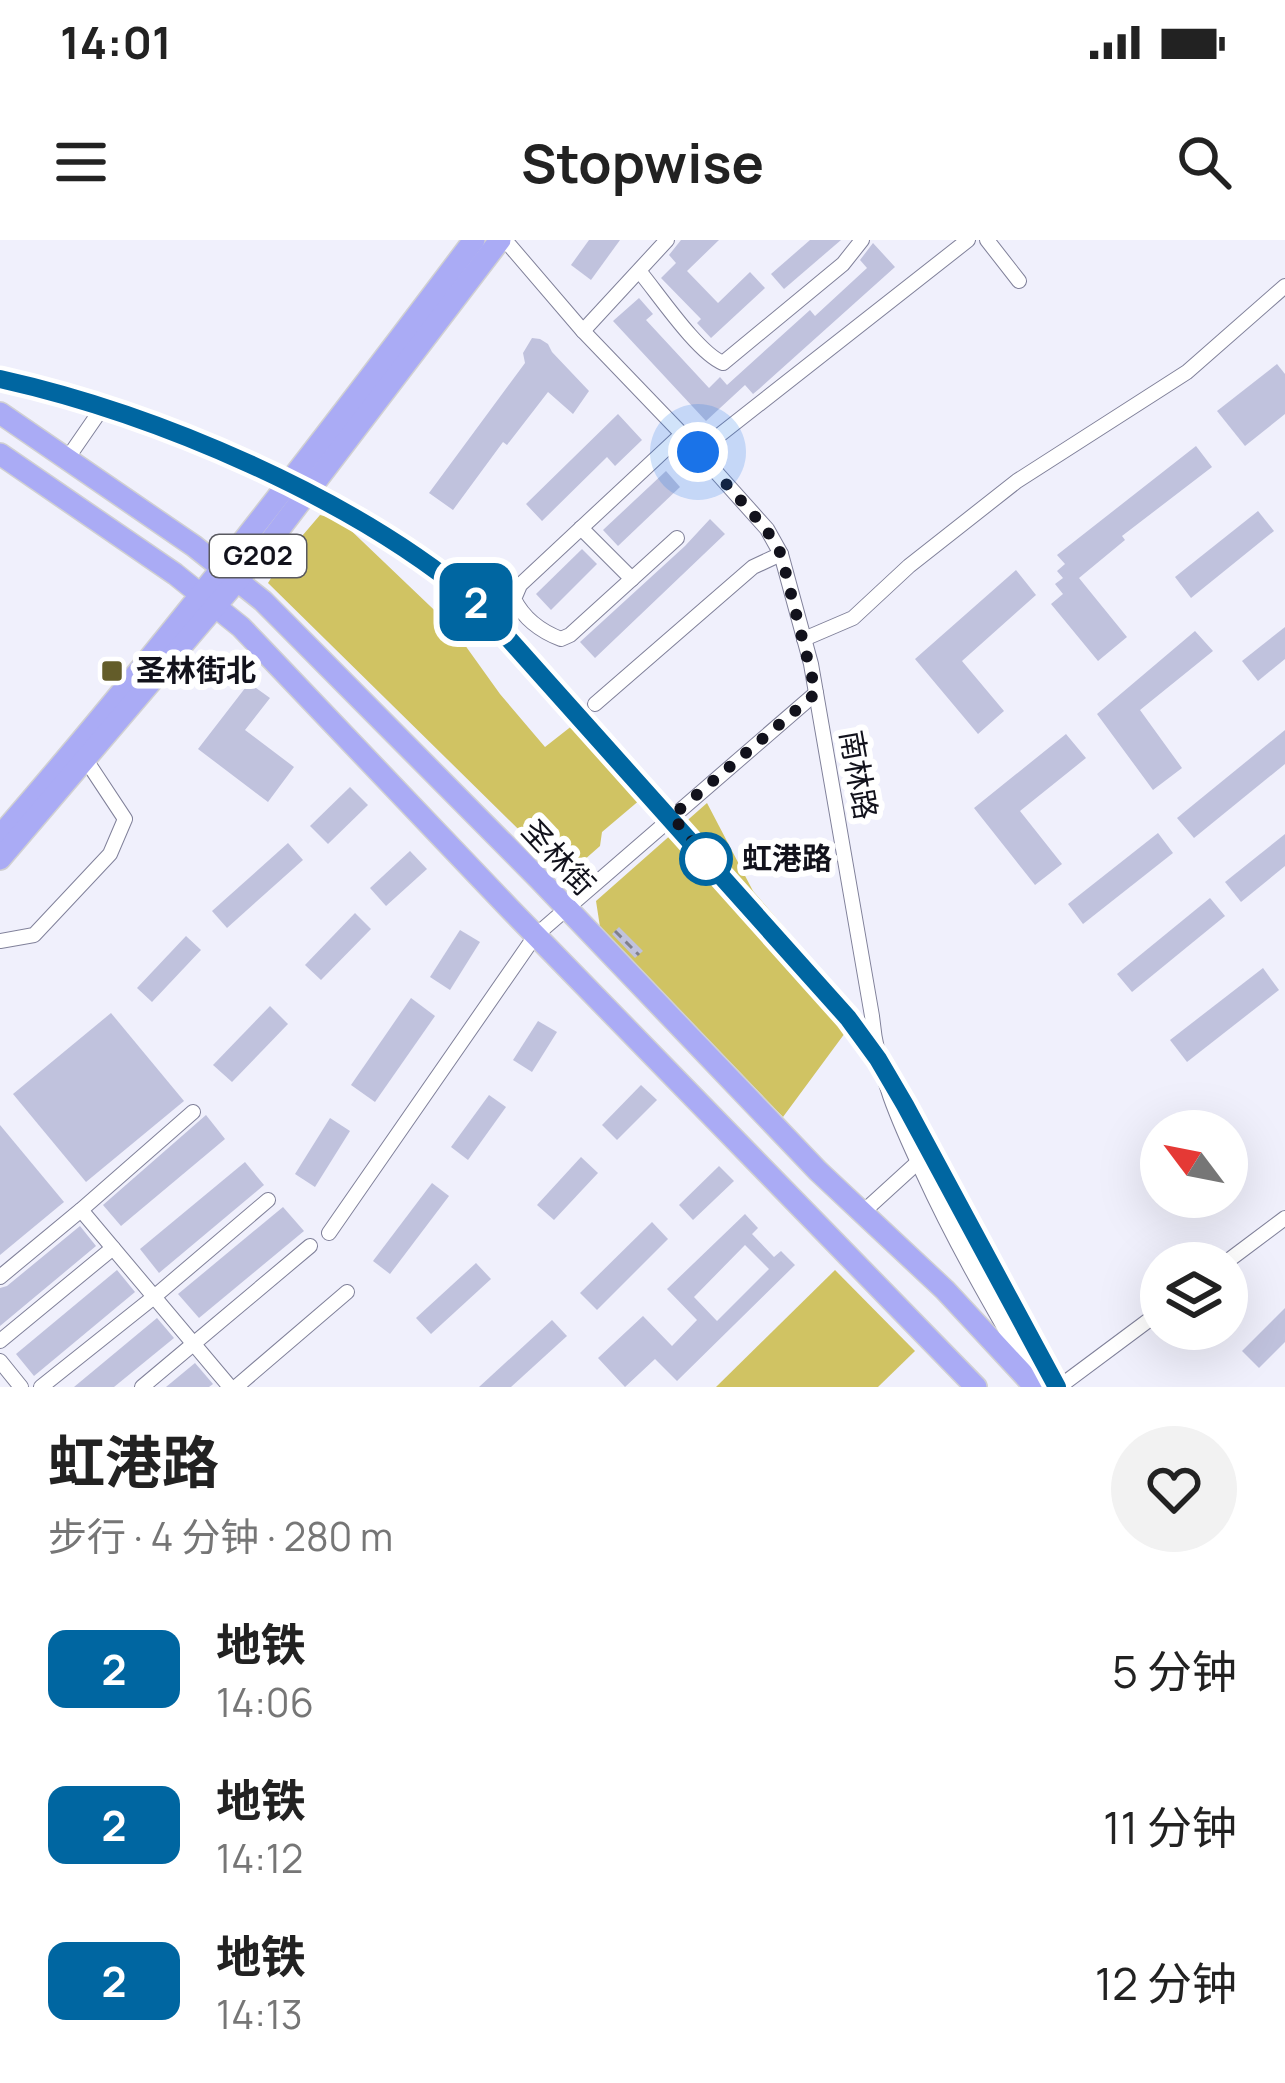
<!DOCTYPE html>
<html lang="zh">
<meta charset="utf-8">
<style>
body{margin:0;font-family:Manrope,"Noto Sans SC",sans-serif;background:#f2f2f2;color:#222;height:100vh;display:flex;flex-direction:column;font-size:45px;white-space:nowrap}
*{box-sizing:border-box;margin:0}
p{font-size:39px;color:#767676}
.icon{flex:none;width:66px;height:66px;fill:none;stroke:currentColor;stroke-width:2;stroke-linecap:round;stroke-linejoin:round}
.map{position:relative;height:1147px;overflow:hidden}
.sheet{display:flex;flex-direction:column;background:#fff;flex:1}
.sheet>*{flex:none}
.badge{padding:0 24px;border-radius:18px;font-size:42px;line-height:78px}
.needle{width:78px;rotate:302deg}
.fabs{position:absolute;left:1140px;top:870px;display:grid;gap:24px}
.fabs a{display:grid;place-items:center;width:108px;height:108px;border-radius:50%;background:#fff;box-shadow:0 12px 48px #0002;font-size:60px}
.you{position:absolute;width:60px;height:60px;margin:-30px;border:9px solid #fff;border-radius:50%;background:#1a73e8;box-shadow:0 0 0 18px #1a73e833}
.map>.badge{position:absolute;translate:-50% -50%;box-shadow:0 0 0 6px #fff}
.round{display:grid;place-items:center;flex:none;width:126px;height:126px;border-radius:63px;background:#f2f2f2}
.headline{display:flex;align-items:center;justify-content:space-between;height:204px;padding:0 48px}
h1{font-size:57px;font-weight:700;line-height:90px}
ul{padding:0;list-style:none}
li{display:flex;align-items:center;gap:36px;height:156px;padding:0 48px}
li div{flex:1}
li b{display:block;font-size:45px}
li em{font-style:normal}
li .badge{min-width:132px;font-weight:700;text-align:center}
.status{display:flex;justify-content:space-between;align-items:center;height:84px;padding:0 60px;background:#fff;direction:ltr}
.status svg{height:33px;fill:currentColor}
header{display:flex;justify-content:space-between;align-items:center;height:156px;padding:0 48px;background:#fff;font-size:54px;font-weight:700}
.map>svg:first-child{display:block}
.green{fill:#d0c363}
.building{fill:#c0c2dd;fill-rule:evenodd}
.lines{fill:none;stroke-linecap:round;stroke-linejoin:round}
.minor-casing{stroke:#80819a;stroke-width:16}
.highway-casing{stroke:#d0d0d2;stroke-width:24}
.path{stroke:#80808b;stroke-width:3;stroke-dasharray:9 6;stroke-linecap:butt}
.minor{stroke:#fff;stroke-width:14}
.highway{stroke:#aaabf5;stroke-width:21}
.line-casing{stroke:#fff;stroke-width:27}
.line{stroke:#0066a1;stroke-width:18}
.walk{stroke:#12121c;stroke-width:12;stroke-dasharray:0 21.6}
.poi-dot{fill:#635c29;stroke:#fff;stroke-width:4.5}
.stop-dot{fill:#fff;stroke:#0066a1;stroke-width:6}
.labels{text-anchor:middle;stroke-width:12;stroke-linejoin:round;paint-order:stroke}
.shield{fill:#fff;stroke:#595960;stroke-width:3}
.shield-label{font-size:27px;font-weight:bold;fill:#12121c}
.poi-label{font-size:30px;font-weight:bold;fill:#12121c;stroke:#fff;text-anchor:start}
.street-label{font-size:30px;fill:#12121c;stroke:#fff}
.stop-label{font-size:30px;font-weight:bold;fill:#12121c;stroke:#fff;text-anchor:start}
</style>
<div class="status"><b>14:01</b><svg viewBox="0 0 49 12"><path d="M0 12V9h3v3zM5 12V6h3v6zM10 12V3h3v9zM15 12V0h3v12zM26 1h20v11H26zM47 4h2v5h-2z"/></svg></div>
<header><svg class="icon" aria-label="menu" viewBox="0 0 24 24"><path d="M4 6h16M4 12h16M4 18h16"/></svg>Stopwise<svg class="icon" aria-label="search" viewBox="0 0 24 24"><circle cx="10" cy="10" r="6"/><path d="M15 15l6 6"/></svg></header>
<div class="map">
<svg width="1285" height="1147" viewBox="0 0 1285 1147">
<rect width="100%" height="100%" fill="#f0f0fc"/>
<g class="green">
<path d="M320,275L340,280L452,387L500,454L545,507L587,474L654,548L602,592L600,606L566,636L268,343L285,316Z"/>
<path d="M707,563L753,651L859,774L783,877L600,687L596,661Z"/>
<path d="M835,1030L915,1111L878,1147H716Z"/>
</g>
<g class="building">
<path d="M589,0H620L591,40L571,25Z"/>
<path d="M681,0H719L687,31L718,63L750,32L765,48L711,98L697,83L701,79L661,38L676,23L669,15Z"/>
<path d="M810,0H841L784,49L771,34Z"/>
<path d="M873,3L895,27L759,149L753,154L745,145L706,181L613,81L639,58L653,74L646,80L709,148L720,137L727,145L810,70L815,76L867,28L860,20Z"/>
<path d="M532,98L540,99L548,104L552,112L589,151L573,174L548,152L507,205L503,202L453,270L429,253L525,123L523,113Z"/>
<path d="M1277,124L1285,134V174L1245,206L1217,171Z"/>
<path d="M618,174L642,200L615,226L607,217L542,281L526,264Z"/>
<path d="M1196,206L1212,227L1122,296L1125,300L1079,338L1127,397L1098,421L1051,364L1063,354L1055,344L1063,338L1057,331L1065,324L1057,315Z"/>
<path d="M666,231L680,247L618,306L603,290Z"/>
<path d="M1258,271L1274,291L1191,358L1175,337Z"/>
<path d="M710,279L725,294L595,418L580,402L685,306Z"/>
<path d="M582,309L597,324L551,370L536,354Z"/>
<path d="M1016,330L1036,355L962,421L1004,471L978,494L915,419Z"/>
<path d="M1285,387V419L1258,441L1242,421Z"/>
<path d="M1195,391L1213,411L1140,470L1182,528L1153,550L1097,474Z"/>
<path d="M249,443L270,458L245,490L294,527L268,562L198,509Z"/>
<path d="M1285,490V524L1194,598L1177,578Z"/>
<path d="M1066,494L1086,518L1020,571L1062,624L1035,645L974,568Z"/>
<path d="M350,547L368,565L328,604L310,586Z"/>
<path d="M1158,593L1173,613L1083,684L1068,664Z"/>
<path d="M1285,594V626L1241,662L1225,642Z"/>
<path d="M288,603L303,620L227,688L212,671Z"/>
<path d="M410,611L427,629L386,666L370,648Z"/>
<path d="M1210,658L1225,676L1132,752L1117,734Z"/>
<path d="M355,673L371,689L321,740L305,725Z"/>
<path d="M619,687L643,711L635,718L612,694Z"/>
<path d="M460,690L480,702L450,750L430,737Z"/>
<path d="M186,696L201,710L152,762L137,748Z"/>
<path d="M1263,728L1279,750L1187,822L1170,800Z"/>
<path d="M411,758L435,776L375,862L351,845Z"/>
<path d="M270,766L288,784L232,842L213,825Z"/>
<path d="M111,773L184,861L86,942L13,854Z"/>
<path d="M538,781L557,792L532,832L513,820Z"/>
<path d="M641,845L657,860L617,900L602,885Z"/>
<path d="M489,855L506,867L468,920L451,907Z"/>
<path d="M206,875L225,899L121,986L103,965Z"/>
<path d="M330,878L350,891L315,947L295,934Z"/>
<path d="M0,885L64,962L0,1015Z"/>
<path d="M581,917L598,933L554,980L537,965Z"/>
<path d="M245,922L264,945L159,1033L140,1009Z"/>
<path d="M719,926L734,941L693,980L679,965Z"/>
<path d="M432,943L449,956L390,1034L373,1021Z"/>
<path d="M283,967L304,991L199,1078L178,1054Z"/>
<path d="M745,974L758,988L752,994L774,1017L781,1011L795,1025L677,1141L655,1119L625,1147L598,1118L643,1076L672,1106L697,1080L667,1049ZM745,1005L769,1029L717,1081L694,1057Z"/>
<path d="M652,982L668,999L597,1070L580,1053Z"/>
<path d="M80,986L96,1006L0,1086V1048L7,1046Z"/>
<path d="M476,1023L491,1039L431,1094L416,1078Z"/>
<path d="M117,1030L135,1052L34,1136L16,1114Z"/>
<path d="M1285,1068V1102L1259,1128L1242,1111Z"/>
<path d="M157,1078L174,1098L114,1147H74Z"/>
<path d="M552,1080L567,1096L511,1147H479Z"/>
<path d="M195,1123L213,1144L209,1147H166Z"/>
</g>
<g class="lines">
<defs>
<g id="minor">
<path d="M505,0L583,91L682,194L767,289L781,314L811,424L872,776C877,833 899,882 923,933C954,1001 991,1065 1028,1129"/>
<path d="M987,0L1019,41"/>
<path d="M640,32C659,55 698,113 723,123L843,24L862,0"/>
<path d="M583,91L667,0"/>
<path d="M698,212L968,0"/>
<path d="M67,219L96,177"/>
<path d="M581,288L632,339"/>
<path d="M677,298L570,395L561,399C540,391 524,379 514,359L520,345L682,194"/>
<path d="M804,399L853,378L909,326L1017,241L1187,132L1285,46"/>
<path d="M595,464L753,327L781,314"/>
<path d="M0,701L34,695L110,614L125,579L86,520"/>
<path d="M81,970L230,1147"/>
<path d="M862,973L918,922"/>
<path d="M329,993L535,696L816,453"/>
<path d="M1225,1023L1285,978"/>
<path d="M0,1037L81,970L193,872"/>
<path d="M0,1101L113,1008"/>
<path d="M0,1121L21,1147"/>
<path d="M41,1147L154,1057L268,960"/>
<path d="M142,1147L310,1006"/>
<path d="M236,1147L347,1052"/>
<path d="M1059,1147L1161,1071"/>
</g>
<g id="highway">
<path d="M0,173L194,306L263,361L539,639L818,931L945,1050L1035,1147"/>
<path d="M0,214L175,334L241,387L509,668L976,1147"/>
<path d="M0,596C167,404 321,203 474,0"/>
<path d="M0,619L265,308L500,0"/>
</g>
</defs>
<use href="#minor" class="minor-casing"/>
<use href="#highway" class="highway-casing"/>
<path class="path" d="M615,691L639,715"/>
<use href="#minor" class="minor"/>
<use href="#highway" class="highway"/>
</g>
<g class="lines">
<defs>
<path id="line" d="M0,139C157,174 351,257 474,360L848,778L878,819L905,865L1057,1147"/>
</defs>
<use href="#line" class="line-casing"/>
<use href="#line" class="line"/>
<path class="walk" d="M698,212L766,289L781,314L816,453L672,576L706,619"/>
</g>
<rect class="poi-dot" x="100" y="419" width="24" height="24" rx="6"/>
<circle class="stop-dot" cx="706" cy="619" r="24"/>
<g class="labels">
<rect class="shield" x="210" y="295" width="96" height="42" rx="9"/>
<g class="shield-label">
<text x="258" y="325">G202</text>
</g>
<g class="poi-label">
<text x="136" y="441">圣林街北</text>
</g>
<g class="street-label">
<text transform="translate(858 535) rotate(80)" y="10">南林路</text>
<text transform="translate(558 618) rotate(47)" y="10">圣林街</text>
</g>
<g class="stop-label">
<text x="742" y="629">虹港路</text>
</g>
</g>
</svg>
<div class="fabs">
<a><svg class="needle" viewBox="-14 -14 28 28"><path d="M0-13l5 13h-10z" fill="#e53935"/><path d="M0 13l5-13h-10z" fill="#767676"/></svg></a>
<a><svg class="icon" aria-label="layers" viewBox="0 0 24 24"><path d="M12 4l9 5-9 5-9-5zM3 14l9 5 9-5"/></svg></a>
</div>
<div class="you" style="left:698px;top:212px"></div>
<b class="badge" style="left:476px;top:362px;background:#0066a1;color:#fff">2</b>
</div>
<section class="sheet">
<div class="headline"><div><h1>虹港路</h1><p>步行 · 4 分钟 · 280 m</p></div><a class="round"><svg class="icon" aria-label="heart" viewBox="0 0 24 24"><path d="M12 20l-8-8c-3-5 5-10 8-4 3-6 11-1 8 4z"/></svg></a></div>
<ul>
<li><span class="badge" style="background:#0066a1;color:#fff">2</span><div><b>地铁</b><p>14:06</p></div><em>5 分钟</em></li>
<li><span class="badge" style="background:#0066a1;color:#fff">2</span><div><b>地铁</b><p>14:12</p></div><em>11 分钟</em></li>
<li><span class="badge" style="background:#0066a1;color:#fff">2</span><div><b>地铁</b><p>14:13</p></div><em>12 分钟</em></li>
</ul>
</section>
